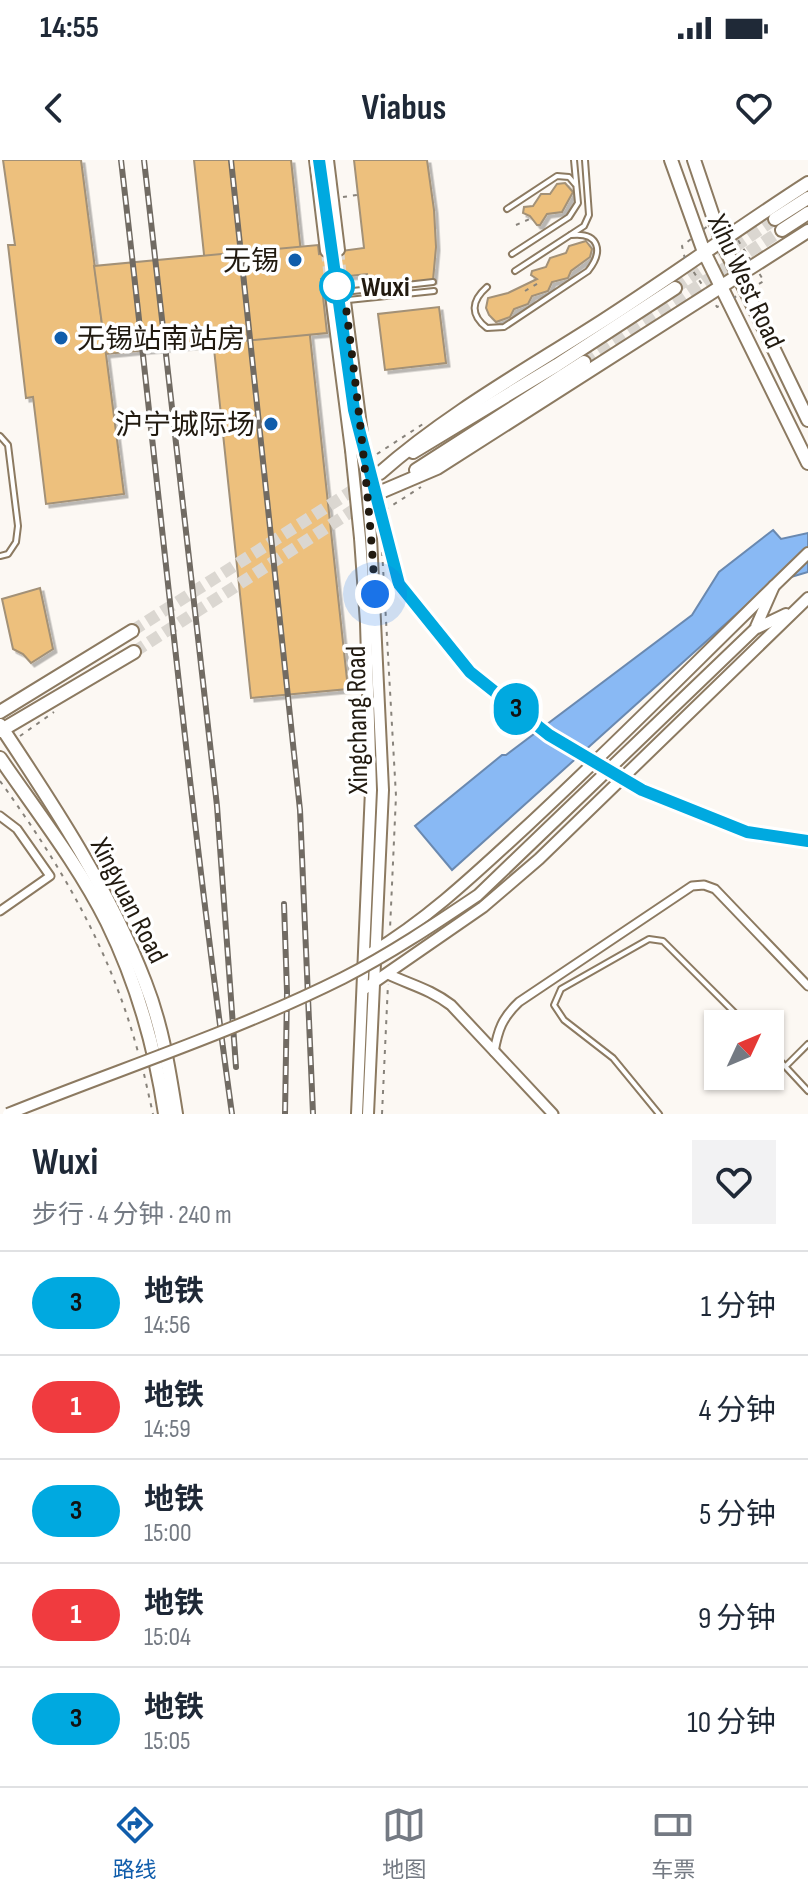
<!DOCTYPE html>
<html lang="zh">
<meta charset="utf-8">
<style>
body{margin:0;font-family:"Sofia Sans Condensed","Noto Sans SC",sans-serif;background:#f2f2f3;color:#1f2937;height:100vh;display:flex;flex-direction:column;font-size:30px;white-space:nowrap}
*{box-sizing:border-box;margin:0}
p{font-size:26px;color:#747a83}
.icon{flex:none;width:44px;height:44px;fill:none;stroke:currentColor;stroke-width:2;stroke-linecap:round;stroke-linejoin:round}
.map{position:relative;height:954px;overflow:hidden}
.details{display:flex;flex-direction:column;background:#fff;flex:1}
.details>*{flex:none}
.badge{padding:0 16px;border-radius:26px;font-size:28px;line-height:52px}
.needle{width:52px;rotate:46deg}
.controls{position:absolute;left:704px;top:850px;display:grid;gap:16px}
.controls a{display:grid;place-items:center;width:80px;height:80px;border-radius:0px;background:#fff;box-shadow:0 2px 6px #0004;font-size:40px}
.you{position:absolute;width:40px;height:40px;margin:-20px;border:6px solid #fff;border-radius:50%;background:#1a73e8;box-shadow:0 0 0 12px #1a73e833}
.map>.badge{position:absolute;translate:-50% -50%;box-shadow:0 0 0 4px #fff}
.round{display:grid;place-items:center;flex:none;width:84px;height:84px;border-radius:0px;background:#f2f2f3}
.overview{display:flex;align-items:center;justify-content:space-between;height:136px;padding:0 32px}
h1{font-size:38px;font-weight:700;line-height:60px}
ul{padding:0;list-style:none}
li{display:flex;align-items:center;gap:24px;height:104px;padding:0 32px;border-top:2px solid #e0e1e3}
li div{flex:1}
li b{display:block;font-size:30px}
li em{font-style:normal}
li .badge{min-width:88px;font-weight:700;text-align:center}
.status{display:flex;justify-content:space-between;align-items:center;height:56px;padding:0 40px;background:#fff;direction:ltr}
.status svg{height:22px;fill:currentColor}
header{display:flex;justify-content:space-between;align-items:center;height:104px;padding:0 32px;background:#fff;font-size:36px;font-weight:700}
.tabs{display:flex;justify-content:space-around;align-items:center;height:112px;border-top:2px solid #e0e1e3;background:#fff;font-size:22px;color:#747a83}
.tabs a{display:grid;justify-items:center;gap:4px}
.tabs .active{color:#105dab}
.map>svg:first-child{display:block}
.water{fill:#89b9f4;stroke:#6a89b0;stroke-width:2}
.building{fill:#edc07d;stroke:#a39177;stroke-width:2;filter:url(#shadow)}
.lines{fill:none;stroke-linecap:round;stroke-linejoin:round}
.secondary-tunnel{stroke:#dbd7d1;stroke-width:10;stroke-dasharray:10 5;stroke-linecap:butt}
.primary-tunnel{stroke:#dbd7d1;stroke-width:12;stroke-dasharray:12 6;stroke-linecap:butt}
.trunk-tunnel{stroke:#dbd7d1;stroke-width:12;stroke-dasharray:12 6;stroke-linecap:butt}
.service-casing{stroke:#8c7a61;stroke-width:8}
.minor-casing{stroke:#8c7a61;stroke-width:11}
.tertiary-casing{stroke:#8c7a61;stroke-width:13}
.secondary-casing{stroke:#8c7a61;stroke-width:14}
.primary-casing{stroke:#8c7a61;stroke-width:16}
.trunk-casing{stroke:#8c7a61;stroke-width:16}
.path{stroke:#88837b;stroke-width:2;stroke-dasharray:4 6;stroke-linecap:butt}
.service{stroke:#fff;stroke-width:4}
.minor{stroke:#fff;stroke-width:7}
.tertiary{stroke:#fff;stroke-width:9}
.secondary{stroke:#fff;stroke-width:10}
.primary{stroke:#fff;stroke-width:12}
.trunk{stroke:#fff;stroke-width:12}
.rail-casing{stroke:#716b63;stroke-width:6}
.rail{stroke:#fff;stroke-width:3;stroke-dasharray:9;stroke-linecap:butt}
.secondary-bridge-casing{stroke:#8c7a61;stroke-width:14;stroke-linecap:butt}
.secondary-bridge{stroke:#fff;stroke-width:10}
.line-casing{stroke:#fff;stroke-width:18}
.line{stroke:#00a9e0;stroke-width:12}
.walk{stroke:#211a10;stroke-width:8;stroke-dasharray:0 14.4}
.poi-dot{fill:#105dab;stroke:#fff;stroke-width:3}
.stop-dot{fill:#fff;stroke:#00a9e0;stroke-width:4}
.labels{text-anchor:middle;stroke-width:7;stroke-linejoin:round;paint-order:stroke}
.poi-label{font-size:28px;fill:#211a10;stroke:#fff;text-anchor:end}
.street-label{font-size:28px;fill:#211a10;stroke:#fff}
.stop-label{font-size:28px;font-weight:bold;fill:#211a10;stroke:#fff;text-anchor:start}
</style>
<div class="status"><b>14:55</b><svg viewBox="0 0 49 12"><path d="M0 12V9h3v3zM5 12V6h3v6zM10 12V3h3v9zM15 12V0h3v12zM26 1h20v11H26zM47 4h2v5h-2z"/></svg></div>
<header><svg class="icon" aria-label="back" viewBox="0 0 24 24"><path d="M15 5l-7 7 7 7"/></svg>Viabus<svg class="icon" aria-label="heart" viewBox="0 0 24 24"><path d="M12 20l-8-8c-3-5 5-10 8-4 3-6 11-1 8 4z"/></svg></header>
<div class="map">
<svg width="808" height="954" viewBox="0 0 808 954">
<defs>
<filter id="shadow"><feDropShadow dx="3.5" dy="3.5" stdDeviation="0" flood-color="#0004"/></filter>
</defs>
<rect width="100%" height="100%" fill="#fcf8f3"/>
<path class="water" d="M773,370L781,379L808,373V412L771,423L452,710L415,666L502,595H506L692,455L719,412Z"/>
<g class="building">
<path d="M3,0H81L124,334L46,344L33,237L26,238L8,85H15Z"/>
<path d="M194,0H291L348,529L251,538Z"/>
<path d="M354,0H427L434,50L436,87L433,120L369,127L367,114L321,119L327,173L106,194L94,106L318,85L319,94L364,88Z"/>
<path d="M565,23L573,32L562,52L547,54L540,65H537L530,56L523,53L524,47L533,46L541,34H550L557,24Z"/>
<path d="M586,81L592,89L590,97L571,111L568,118L552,122L548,131L532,136L528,144L514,149L510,157L496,162L489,155L486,148L488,138L508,133L537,119L531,115L532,111L546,107L550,98L566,93L569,86Z"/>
<path d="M439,147L446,203L385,210L378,154Z"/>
<path d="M40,428L53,489L31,503L23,494L13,489L2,439Z"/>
</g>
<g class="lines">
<g class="secondary-tunnel">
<path d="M339,90L342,118"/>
<path d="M326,91L329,119"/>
</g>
<g class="primary-tunnel">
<path d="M132,471L380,313"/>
<path d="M134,492L383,331"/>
</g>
<g class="trunk-tunnel">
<path d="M675,128L775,59"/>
<path d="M584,202L782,70"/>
</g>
<defs>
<g id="service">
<path d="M507,49L557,16L569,17L575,24"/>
<path d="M512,94L569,57L578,43L574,0"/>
<path d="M515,111L584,66L589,55L585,0"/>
<path d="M487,127C471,141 470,155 487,168L504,167L588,111C604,91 599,72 571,75"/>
<path d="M344,132L433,122"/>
<path d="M348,140L434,131"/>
<path d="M0,276L8,285L18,366L16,382L8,394L0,396"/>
<path d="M770,890L808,931"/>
<path d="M786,906L808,884"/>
<path d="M659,954L613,898L564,860L554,845L561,829L649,779L663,781L746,864"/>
</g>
<g id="minor">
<path d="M0,656L17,669L50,716L0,751"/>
<path d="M494,892C498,870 502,858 519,842L692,726L704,725L715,729L808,826"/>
</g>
<path id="tertiary" d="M388,814C411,825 430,829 451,845L553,954"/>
<g id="secondary">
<path d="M315,0L326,91"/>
<path d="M328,0L339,90"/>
<path d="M342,118L364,289"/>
<path d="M329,119L351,290"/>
<path d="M786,454L755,469L774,426L808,393"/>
<path d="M371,793C428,759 476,713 526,667C610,589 691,507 774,426"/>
<path d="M363,830L483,747L539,699L808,438"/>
<path d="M357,954L371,630L366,463L360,378"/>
<path d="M368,954L383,630L371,377"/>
</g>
<g id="primary">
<path d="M671,0L704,92L808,303"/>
<path d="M694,0L721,80L808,260"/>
<path d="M0,552L132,471"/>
<path d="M0,565C54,646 110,731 145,822C162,865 169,909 176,954"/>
<path d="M0,571L134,492"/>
<path d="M0,598C37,652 78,704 107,762C137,823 155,887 165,954"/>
</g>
<g id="trunk">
<path d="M775,59L808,38"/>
<path d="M782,70L808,53"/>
<path d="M413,292L557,205L675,128"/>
<path d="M416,310L584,202"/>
<path d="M380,313C447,254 526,210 601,162C671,117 738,68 808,23"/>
<path d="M383,331L437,308L808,71"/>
</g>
</defs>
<use href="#service" class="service-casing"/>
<use href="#minor" class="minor-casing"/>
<use href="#tertiary" class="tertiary-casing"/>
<use href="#secondary" class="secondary-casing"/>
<use href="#primary" class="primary-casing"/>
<use href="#trunk" class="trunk-casing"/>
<g class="path">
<path d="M343,37L357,35"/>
<path d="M722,55L764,121L717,147L685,99L682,86Z"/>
<path d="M516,65L532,58"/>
<path d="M525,131L540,122"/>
<path d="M377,294L423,264"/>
<path d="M385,350L421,327"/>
<path d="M381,372L396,636L390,769"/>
<path d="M20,576L54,552"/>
<path d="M0,621C62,707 110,789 138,892"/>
<path d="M144,914L153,954"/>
<path d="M382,954L388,824"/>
</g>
<use href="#service" class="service"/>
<use href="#minor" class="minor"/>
<use href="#tertiary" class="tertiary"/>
<use href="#secondary" class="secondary"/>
<use href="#primary" class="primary"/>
<use href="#trunk" class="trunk"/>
<defs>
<g id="rail">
<path d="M121,0C158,318 188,637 232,954"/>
<path d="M144,0L217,646L236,907"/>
<path d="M231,0L300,650L313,954"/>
<path d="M284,744L287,832L285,954"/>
</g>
</defs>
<use href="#rail" class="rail-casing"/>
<use href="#rail" class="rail"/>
<defs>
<g id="secondary-bridge">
<path d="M364,289L371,377"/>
<path d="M351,290L360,378"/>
<path d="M8,954C119,909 235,872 343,818C390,794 435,764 478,735L755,469"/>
</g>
</defs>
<use href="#secondary-bridge" class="secondary-bridge-casing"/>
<use href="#secondary-bridge" class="secondary-bridge"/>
</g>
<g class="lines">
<defs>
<path id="line" d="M319,0L354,250L399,424L470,512L549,575L642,630L747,672L808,681"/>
</defs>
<use href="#line" class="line-casing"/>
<use href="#line" class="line"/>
<path class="walk" d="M337,126L344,132C357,232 369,333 375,434"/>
</g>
<g class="poi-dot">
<circle cx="295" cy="100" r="8"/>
<circle cx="61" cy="178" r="8"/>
<circle cx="271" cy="264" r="8"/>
</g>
<circle class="stop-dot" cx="337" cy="126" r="16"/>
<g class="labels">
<g class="poi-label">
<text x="279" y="110">无锡</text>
<text x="77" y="188" text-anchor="start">无锡站南站房</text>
<text x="255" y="274">沪宁城际场</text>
</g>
<g class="street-label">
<text transform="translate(747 121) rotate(65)" y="10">Xihu West Road</text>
<text transform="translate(356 560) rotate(-91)" y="10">Xingchang Road</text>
<text transform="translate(130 740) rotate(63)" y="10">Xingyuan Road</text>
</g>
<g class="stop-label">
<text x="361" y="136">Wuxi</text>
</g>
</g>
</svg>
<div class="controls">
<a><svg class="needle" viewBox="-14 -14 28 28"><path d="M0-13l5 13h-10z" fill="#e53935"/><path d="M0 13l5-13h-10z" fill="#747a83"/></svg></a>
</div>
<div class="you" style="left:375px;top:434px"></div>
<b class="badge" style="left:516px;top:549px;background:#00a9e0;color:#111">3</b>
</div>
<section class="details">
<div class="overview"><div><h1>Wuxi</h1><p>步行 · 4 分钟 · 240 m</p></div><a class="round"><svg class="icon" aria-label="heart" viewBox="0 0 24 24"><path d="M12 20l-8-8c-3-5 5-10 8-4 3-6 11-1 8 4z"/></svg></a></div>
<ul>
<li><span class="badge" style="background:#00a9e0;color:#111">3</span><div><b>地铁</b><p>14:56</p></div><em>1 分钟</em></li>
<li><span class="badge" style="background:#f03b3f;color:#fff">1</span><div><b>地铁</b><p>14:59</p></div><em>4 分钟</em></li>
<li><span class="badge" style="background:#00a9e0;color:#111">3</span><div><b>地铁</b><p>15:00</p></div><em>5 分钟</em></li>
<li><span class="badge" style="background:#f03b3f;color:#fff">1</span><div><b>地铁</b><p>15:04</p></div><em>9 分钟</em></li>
<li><span class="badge" style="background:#00a9e0;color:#111">3</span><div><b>地铁</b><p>15:05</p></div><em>10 分钟</em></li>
</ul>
</section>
<nav class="tabs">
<a class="active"><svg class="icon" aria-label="directions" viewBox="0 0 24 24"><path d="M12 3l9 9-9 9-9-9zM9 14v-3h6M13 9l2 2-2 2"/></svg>路线</a>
<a><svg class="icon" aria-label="map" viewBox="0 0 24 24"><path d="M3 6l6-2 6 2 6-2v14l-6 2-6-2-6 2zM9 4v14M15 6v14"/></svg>地图</a>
<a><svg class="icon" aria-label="tickets" viewBox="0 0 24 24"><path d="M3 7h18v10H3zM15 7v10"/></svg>车票</a>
</nav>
